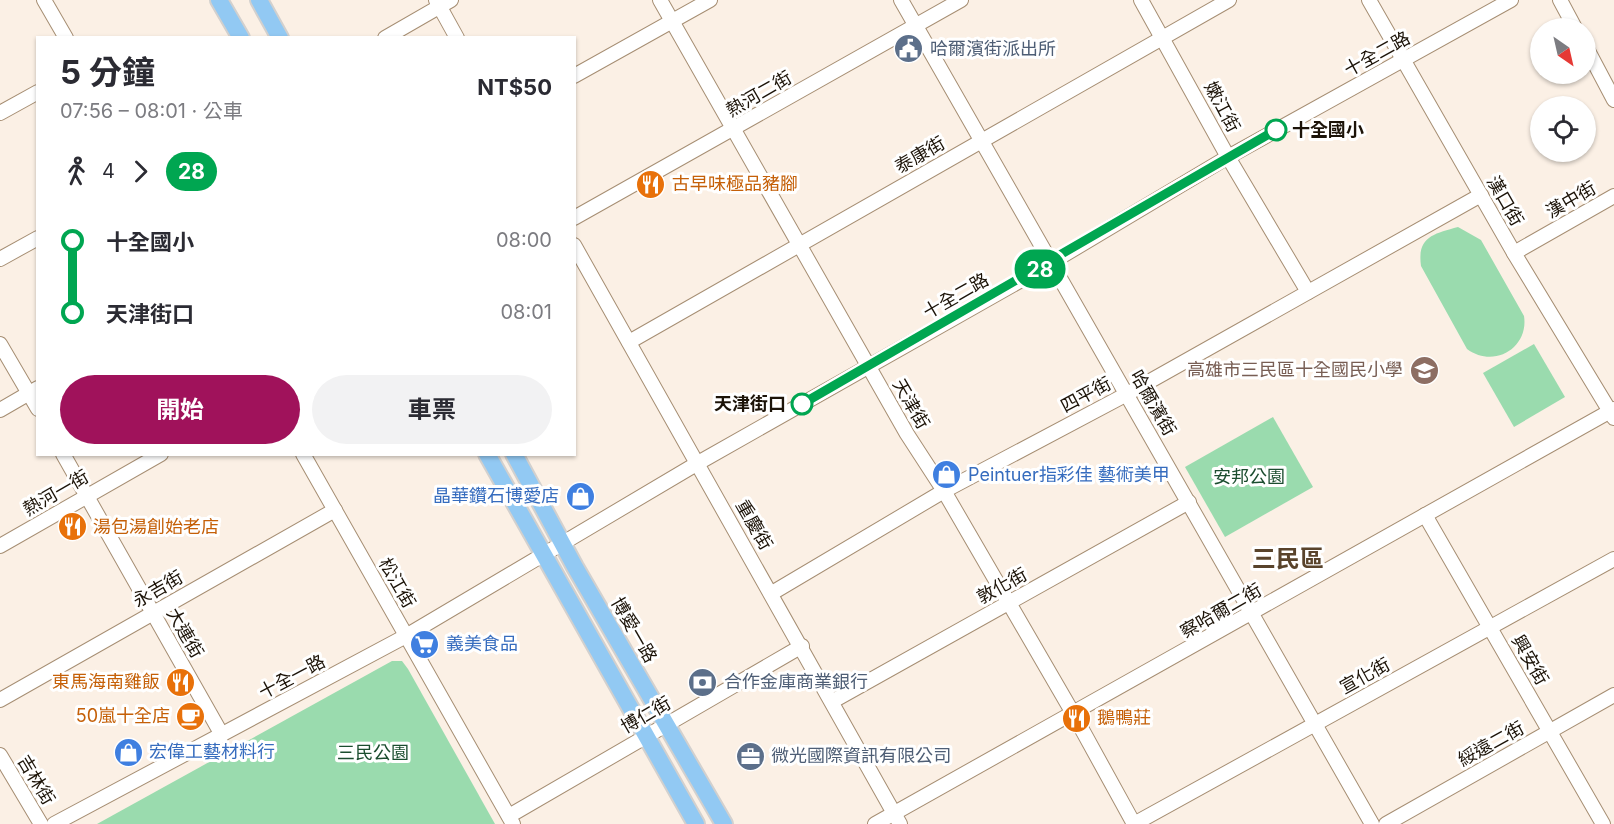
<!DOCTYPE html>
<html lang="zh-TW">
<meta charset="utf-8">
<style>
body{margin:0;font-family:Inter,"Noto Sans TC",sans-serif;background:#f2f2f3;color:#2b2b33;height:100vh;display:flex;flex-direction:column;font-size:22px;white-space:nowrap}
*{box-sizing:border-box;margin:0}
p{font-size:20px;color:#7c7c81}
.icon{flex:none;width:33px;height:33px;fill:none;stroke:currentColor;stroke-width:2;stroke-linecap:round;stroke-linejoin:round}
.map{position:relative;flex:1;overflow:hidden}
.panel{position:absolute;left:36px;top:36px;width:540px;height:420px;display:flex;flex-direction:column;background:#fff;border-radius:0px;box-shadow:0 2px 4px #0004}
.panel>*{flex:none}
.badge{padding:0 12px;border-radius:20px;font-size:21px;line-height:39px}
.needle{width:39px;rotate:146deg}
.tools{position:absolute;left:1530px;top:18px;display:grid;gap:12px}
.tools a{display:grid;place-items:center;width:66px;height:66px;border-radius:50%;background:#fff;box-shadow:0 2px 4px #0004;font-size:30px}
.map>.badge{position:absolute;translate:-50% -50%;box-shadow:0 0 0 3px #fff}
.legs{display:flex;align-items:center;gap:9px;height:66px;padding:0 24px;font-size:20px}
.legs p{margin-inline-start:auto}
.head{display:flex;align-items:center;justify-content:space-between;height:102px;padding:0 24px}
h1{font-size:33px;font-weight:700;line-height:45px}
.button{display:flex;gap:12px;margin-top:auto;padding:12px 24px}
.button a{flex:1;height:69px;border-radius:36px;background:#a0125b;color:#fff;font-size:24px;font-weight:700;line-height:69px;text-align:center}
.button a+a{background:#f2f2f3;color:#2b2b33}
ul{padding:0 24px;list-style:none}
li{display:flex;align-items:center;gap:21px;height:72px;font-size:22px}
li i{display:grid;place-items:center;width:9px;height:100%;margin:0 8px;background:currentColor}
li i::after{content:'';width:15px;height:15px;margin:-8px;border:4px solid;border-radius:50%;background:#fff}
li p{margin-inline-start:auto}
li:first-child i{background:linear-gradient(#0000 50%,currentColor 0)}
li:last-child i{background:linear-gradient(currentColor 50%,#0000 0)}
.map>svg:first-child{display:block}
.green{fill:#9adbae}
.lines{fill:none;stroke-linecap:round;stroke-linejoin:round}
.minor-casing{stroke:#a68e73;stroke-width:16}
.major-casing{stroke:#d2d0ce;stroke-width:20}
.minor{stroke:#fff;stroke-width:14}
.major{stroke:#92c9f3;stroke-width:16}
.line-1-casing{stroke:#fff;stroke-width:14}
.line-1{stroke:#00a651;stroke-width:9}
.stop-1-dot{fill:#fff;stroke:#00a651;stroke-width:3}
.labels{text-anchor:middle;stroke-width:6;stroke-linejoin:round;paint-order:stroke}
.service-label{font-size:18px;fill:#4e5e75;stroke:#fff;text-anchor:start}
.street-label{font-size:18px;fill:#1c1308;stroke:#fff}
.stop-label{font-size:18px;font-weight:bold;fill:#1c1308;stroke:#fff;text-anchor:start}
.food-label{font-size:18px;fill:#c56008;stroke:#fff;text-anchor:start}
.education-label{font-size:18px;fill:#785e54;stroke:#fff;text-anchor:end}
.shop-label{font-size:18px;fill:#366cbe;stroke:#fff;text-anchor:start}
.park-label{font-size:18px;fill:#1b4d2f;stroke:#fff}
.district-label{font-size:24px;font-weight:bold;fill:#59432b;stroke:#fff}
</style>
<div class="map">
<svg width="1614" height="824" viewBox="0 0 1614 824">
<rect width="100%" height="100%" fill="#fbf0e5"/>
<g class="green">
<path d="M1458,227L1481,240L1524,316C1529,348 1494,369 1467,349L1421,266C1417,237 1433,234 1458,227Z"/>
<path d="M1534,344L1565,397L1514,427L1483,373Z"/>
<path d="M1273,417L1313,487L1225,537L1185,467Z"/>
<path d="M392,661H402L408,669L495,824H97Z"/>
</g>
<g class="lines">
<defs>
<g id="minor">
<path d="M44,0L66,38"/>
<path d="M436,0L457,38"/>
<path d="M660,0L907,434L944,491L1074,715L1134,824"/>
<path d="M901,0L1372,824"/>
<path d="M1141,0L1228,157L1308,292"/>
<path d="M1369,0L1514,253L1614,418"/>
<path d="M1560,0L1575,28"/>
<path d="M385,38L451,0"/>
<path d="M1586,47L1614,100"/>
<path d="M574,76L710,0"/>
<path d="M0,113L38,92"/>
<path d="M574,218L961,0"/>
<path d="M574,245L900,824"/>
<path d="M1514,253L1614,196"/>
<path d="M0,259L38,238"/>
<path d="M629,342L1229,0"/>
<path d="M0,344L38,409"/>
<path d="M0,410L38,388"/>
<path d="M63,454L222,735"/>
<path d="M303,454L513,824"/>
<path d="M1425,515L1603,824"/>
<path d="M0,546L161,454"/>
<path d="M772,593L944,491L1127,394L1481,195"/>
<path d="M0,700L335,510"/>
<path d="M833,701L1189,502"/>
<path d="M0,755L41,824"/>
<path d="M509,816L802,646"/>
<path d="M54,824L406,636L698,463L1032,274L1228,157L1511,0"/>
<path d="M875,824L1614,409"/>
<path d="M1134,824L1614,559"/>
<path d="M1386,824L1614,695"/>
</g>
<g id="major">
<path d="M219,0L241,38"/>
<path d="M259,0L280,38"/>
<path d="M487,454L696,824"/>
<path d="M514,454L575,567L724,824"/>
</g>
</defs>
<use href="#minor" class="minor-casing"/>
<use href="#major" class="major-casing"/>
<use href="#minor" class="minor"/>
<use href="#major" class="major"/>
</g>
<g class="lines">
<defs>
<path id="line-1" d="M802,404L1276,130"/>
</defs>
<use href="#line-1" class="line-1-casing"/>
<use href="#line-1" class="line-1"/>
</g>
<defs>
<symbol id="civic-disc" viewBox="-11 -11 22 22"><circle r="9.5" fill="#5c6f8a" stroke="#fff"/><path d="M-.6-6.5H3V-4.5H.6V-3L4-1V1h2V6H-6V1h2V-1L-.6-3ZM-1.2 2.5V6h2.4V2.5Z" fill="#fff"/></symbol>
<symbol id="restaurant-disc" viewBox="-11 -11 22 22"><circle r="9.5" fill="#e8710a" stroke="#fff"/><path d="M-5-6h1v4h1v-4h1v4h1v-4h1v5L-1.5 .5V6h-2V.5L-5-1ZM5-6V6H3V1.5H1.5Q1.5-4 5-6Z" fill="#fff"/></symbol>
<symbol id="school-disc" viewBox="-11 -11 22 22"><circle r="9.5" fill="#8d6e63" stroke="#fff"/><path d="M0-5L7-2L0 1L-7-2ZM-4 1L0 2.5L4 1V4Q0 6-4 4Z" fill="#fff"/></symbol>
<symbol id="shop-disc" viewBox="-11 -11 22 22"><circle r="9.5" fill="#3f7fe0" stroke="#fff"/><path d="M-5-2.5h2.3a2.7 3.5 0 0 1 5.4 0H5L5.5 6h-11ZM-1.5-2.5h3a1.5 2.3 0 0 0-3 0Z" fill="#fff"/></symbol>
<symbol id="supermarket-disc" viewBox="-11 -11 22 22"><circle r="9.5" fill="#3f7fe0" stroke="#fff"/><path d="M-6-5.5h2.5l.6 2H6L4.5 2H-2.5L-4.4-4H-6ZM-1.5 3.2a1.3 1.3 0 1 0 .1 0ZM3 3.2a1.3 1.3 0 1 0 .1 0Z" fill="#fff"/></symbol>
<symbol id="bank-disc" viewBox="-11 -11 22 22"><circle r="9.5" fill="#5c6f8a" stroke="#fff"/><path d="M-6-4H6V4H-6ZM0-2.3a2.3 2.3 0 1 0 0 4.6a2.3 2.3 0 1 0 0-4.6Z" fill="#fff"/></symbol>
<symbol id="cafe-disc" viewBox="-11 -11 22 22"><circle r="9.5" fill="#e8710a" stroke="#fff"/><path d="M-5.5-4.5H6V0H3Q3 3.5 0 3.5H-2.5Q-5.5 3.5-5.5 0ZM3-3.2v2h1.7v-2ZM-6 4.5H4V6H-6Z" fill="#fff"/></symbol>
<symbol id="office-disc" viewBox="-11 -11 22 22"><circle r="9.5" fill="#5c6f8a" stroke="#fff"/><path d="M-6-3h4V-5.5h4V-3h4V5H-6ZM-1-4.5V-3h2v-1.5ZM-6 0V1H6V0Z" fill="#fff"/></symbol>
</defs>
<g fill-rule="evenodd">
<use href="#civic-disc" x="892" y="32" width="33" height="33"/>
<use href="#restaurant-disc" x="634" y="168" width="33" height="33"/>
<use href="#school-disc" x="1408" y="354" width="33" height="33"/>
<use href="#shop-disc" x="930" y="458" width="33" height="33"/>
<use href="#shop-disc" x="564" y="480" width="33" height="33"/>
<use href="#restaurant-disc" x="56" y="510" width="33" height="33"/>
<use href="#supermarket-disc" x="408" y="628" width="33" height="33"/>
<use href="#restaurant-disc" x="164" y="666" width="33" height="33"/>
<use href="#bank-disc" x="686" y="666" width="33" height="33"/>
<use href="#cafe-disc" x="174" y="700" width="33" height="33"/>
<use href="#restaurant-disc" x="1060" y="702" width="33" height="33"/>
<use href="#shop-disc" x="112" y="736" width="33" height="33"/>
<use href="#office-disc" x="734" y="740" width="33" height="33"/>
</g>
<g class="stop-1-dot">
<circle cx="1276" cy="130" r="10"/>
<circle cx="802" cy="404" r="10"/>
</g>
<g class="labels">
<g class="service-label">
<text x="930" y="55">哈爾濱街派出所</text>
<text x="724" y="688">合作金庫商業銀行</text>
<text x="771" y="762">微光國際資訊有限公司</text>
</g>
<g class="street-label">
<text transform="translate(1377 54) rotate(-29)" y="6">十全二路</text>
<text transform="translate(759 94) rotate(-30)" y="6">熱河二街</text>
<text transform="translate(1222 107) rotate(62)" y="6">嫩江街</text>
<text transform="translate(920 155) rotate(-30)" y="6">泰康街</text>
<text transform="translate(1571 200) rotate(-30)" y="6">漢中街</text>
<text transform="translate(1505 201) rotate(60)" y="6">漢口街</text>
<text transform="translate(956 296) rotate(-30)" y="6">十全二路</text>
<text transform="translate(1086 395) rotate(-28)" y="6">四平街</text>
<text transform="translate(1153 403) rotate(60)" y="6">哈爾濱街</text>
<text transform="translate(911 404) rotate(60)" y="6">天津街</text>
<text transform="translate(56 493) rotate(-30)" y="6">熱河一街</text>
<text transform="translate(754 525) rotate(60)" y="6">重慶街</text>
<text transform="translate(397 583) rotate(60)" y="6">松江街</text>
<text transform="translate(1002 586) rotate(-29)" y="6">敦化街</text>
<text transform="translate(158 589) rotate(-30)" y="6">永吉街</text>
<text transform="translate(1221 611) rotate(-30)" y="6">察哈爾二街</text>
<text transform="translate(634 630) rotate(60)" y="6">博愛一路</text>
<text transform="translate(185 633) rotate(60)" y="6">大連街</text>
<text transform="translate(1530 660) rotate(60)" y="6">興安街</text>
<text transform="translate(1365 676) rotate(-29)" y="6">宣化街</text>
<text transform="translate(292 677) rotate(-28)" y="6">十全一路</text>
<text transform="translate(646 715) rotate(-30)" y="6">博仁街</text>
<text transform="translate(1491 744) rotate(-29)" y="6">綏遠二街</text>
<text transform="translate(36 780) rotate(59)" y="6">吉林街</text>
</g>
<g class="stop-label">
<text x="1292" y="136">十全國小</text>
<text x="786" y="410" text-anchor="end">天津街口</text>
</g>
<g class="food-label">
<text x="672" y="190">古早味極品豬腳</text>
<text x="93" y="533">湯包湯創始老店</text>
<text x="160" y="688" text-anchor="end">東馬海南雞飯</text>
<text x="170" y="722" text-anchor="end">50嵐十全店</text>
<text x="1097" y="724">鵝鴨莊</text>
</g>
<g class="education-label">
<text x="1403" y="376">高雄市三民區十全國民小學</text>
</g>
<g class="shop-label">
<text x="968" y="481">Peintuer指彩佳 藝術美甲</text>
<text x="559" y="502" text-anchor="end">晶華鑽石博愛店</text>
<text x="446" y="650">義美食品</text>
<text x="149" y="758">宏偉工藝材料行</text>
</g>
<g class="park-label">
<text x="1249" y="483">安邦公園</text>
<text x="373" y="759">三民公園</text>
</g>
<g class="district-label">
<text x="1288" y="567">三民區</text>
</g>
</g>
</svg>
<div class="tools">
<a><svg class="needle" viewBox="-14 -14 28 28"><path d="M0-13l5 13h-10z" fill="#e53935"/><path d="M0 13l5-13h-10z" fill="#7c7c81"/></svg></a>
<a><svg class="icon" aria-label="locate" viewBox="0 0 24 24"><circle cx="12" cy="12" r="6"/><path d="M12 2v4M12 18v4M2 12h4M18 12h4"/></svg></a>
</div>
<b class="badge" style="left:1040px;top:269px;background:#00a651;color:#fff">28</b>
<section class="panel">
<div class="head"><div><h1>5 分鐘</h1><p>07:56 – 08:01 · 公車</p></div><b>NT$50</b></div>
<div class="legs"><svg class="icon" aria-label="walk" viewBox="0 0 24 24"><circle cx="13" cy="4" r="2"/><path d="M13 8l-2 6 4 7M11 14l-3 7M7 12l3-4h3l4 4"/></svg>4<svg class="icon" aria-label="forward" viewBox="0 0 24 24"><path d="M9 5l7 7-7 7"/></svg><b class="badge" style="background:#00a651;color:#fff">28</b></div>
<ul>
<li><i style="color:#00a651"></i><b>十全國小</b><p>08:00</p></li>
<li><i style="color:#00a651"></i><b>天津街口</b><p>08:01</p></li>
</ul>
<div class="button"><a>開始</a><a>車票</a></div>
</section>
</div>
